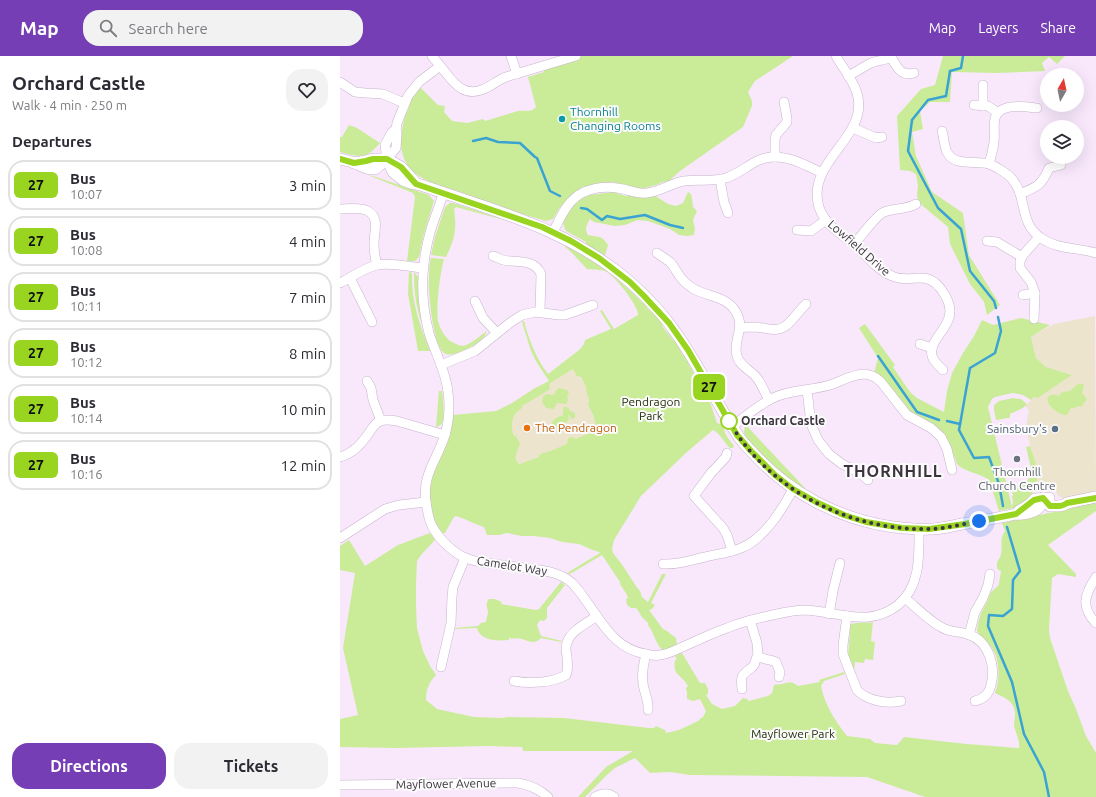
<!DOCTYPE html>
<meta charset="utf-8">
<style>
body{margin:0;font-family:Ubuntu,sans-serif;background:#f2f2f3;color:#2b2b33;height:100vh;display:flex;flex-direction:column;font-size:15px;white-space:nowrap}
*{box-sizing:border-box;margin:0}
p{font-size:13px;color:#7c7c81}
.icon{flex:none;width:22px;height:22px;fill:none;stroke:currentColor;stroke-width:2;stroke-linecap:round;stroke-linejoin:round}
.map{position:relative;flex:1;overflow:hidden}
.drawer{display:flex;flex-direction:column;background:#fff;width:340px}
.drawer>*{flex:none}
.badge{padding:0 8px;border-radius:6px;font-size:14px;line-height:26px}
.needle{width:26px;rotate:9deg}
.tools{position:absolute;left:700px;top:12px;display:grid;gap:8px}
.tools a{display:grid;place-items:center;width:44px;height:44px;border-radius:50%;background:#fff;box-shadow:0 4px 16px #0002;font-size:20px}
.you{position:absolute;width:20px;height:20px;margin:-10px;border:3px solid #fff;border-radius:50%;background:#1a73e8;box-shadow:0 0 0 6px #1a73e833}
.map>.badge{position:absolute;translate:-50% -50%;box-shadow:0 0 0 2px #fff}
h2{padding:0 12px;font-size:15px;line-height:36px}
.round{display:grid;place-items:center;flex:none;width:42px;height:42px;border-radius:16px;background:#f2f2f3}
.head{display:flex;align-items:center;justify-content:space-between;height:68px;padding:0 12px}
h1{font-size:19px;font-weight:600;line-height:30px}
.cta{display:flex;gap:8px;margin-top:auto;padding:8px 12px}
.cta a{flex:1;height:46px;border-radius:16px;background:#763eb5;color:#fff;font-size:16px;font-weight:600;line-height:46px;text-align:center}
.cta a+a{background:#f2f2f3;color:#2b2b33}
ul{padding:0;list-style:none}
li{display:flex;align-items:center;gap:12px;height:50px;margin:0 8px 6px;padding:0 4px;border:2px solid #e1e1e2;border-radius:16px}
li div{flex:1}
li b{display:block;font-size:15px}
li em{font-style:normal}
li .badge{min-width:44px;font-weight:700;text-align:center}
header{display:flex;align-items:center;gap:24px;box-sizing:border-box;height:56px;padding:0 20px;background:#763eb5;color:#fff}
header strong{font-size:19px}
nav{display:flex;gap:22px;margin-inline-start:auto;font-size:14px}
.search{width:280px;height:36px;background:#f2f2f3;display:flex;align-items:center;gap:10px;box-sizing:border-box;padding:0 14px;border-radius:16px;color:#7c7c81;font-size:15px}
main{display:flex;flex:1;min-height:0}
.map>svg:first-child{display:block}
.commercial{fill:#ede4ce}
.green{fill:#caec98;fill-rule:evenodd}
.lines{fill:none;stroke-linecap:round;stroke-linejoin:round}
.stream{stroke:#3aa3d3;stroke-width:2.5}
.minor-casing{stroke:#c7b3cc;stroke-width:10}
.tertiary-casing{stroke:#c7b3cc;stroke-width:12}
.minor{stroke:#fff;stroke-width:9}
.tertiary{stroke:#fff;stroke-width:11}
.line-casing{stroke:#fff;stroke-width:9}
.line{stroke:#99d420;stroke-width:6}
.walk{stroke:#3b333d;stroke-width:4;stroke-dasharray:0 7.2}
.culture-dot{fill:#0f9aa8;stroke:#fbfbfb;stroke-width:1.5}
.stop-dot{fill:#fff;stroke:#99d420;stroke-width:2}
.food-dot{fill:#e8710a;stroke:#fbfbfb;stroke-width:1.5}
.service-dot{fill:#5c6f8a;stroke:#fbfbfb;stroke-width:1.5}
.worship-dot{fill:#6b7280;stroke:#fbfbfb;stroke-width:1.5}
.labels{text-anchor:middle;stroke-width:4;stroke-linejoin:round;paint-order:stroke}
.culture-label{font-size:12px;fill:#0d838f;stroke:#fbfbfb;text-anchor:start}
.street-label{font-size:12px;fill:#3b333d;stroke:#fbfbfb}
.park-label{font-size:12px;fill:#23300c;stroke:#fbfbfb}
.stop-label{font-size:12px;font-weight:bold;fill:#3b333d;stroke:#fbfbfb;text-anchor:start}
.food-label{font-size:12px;fill:#c56008;stroke:#fbfbfb;text-anchor:start}
.service-label{font-size:12px;fill:#4e5e75;stroke:#fbfbfb;text-anchor:end}
.worship-label{font-size:12px;fill:#5b616d;stroke:#fbfbfb}
.district-label{font-size:16px;font-weight:bold;letter-spacing:1px;fill:#3b333d;stroke:#fbfbfb}
</style>
<header>
<strong>Map</strong>
<div class="search"><svg class="icon" aria-label="search" viewBox="0 0 24 24"><circle cx="10" cy="10" r="6"/><path d="M15 15l6 6"/></svg>Search here</div>
<nav><a>Map</a><a>Layers</a><a>Share</a></nav>
</header>
<main>
<section class="drawer">
<div class="head"><div><h1>Orchard Castle</h1><p>Walk · 4 min · 250 m</p></div><a class="round"><svg class="icon" aria-label="heart" viewBox="0 0 24 24"><path d="M12 20l-8-8c-3-5 5-10 8-4 3-6 11-1 8 4z"/></svg></a></div>
<h2>Departures</h2>
<ul>
<li><span class="badge" style="background:#99d420;color:#111">27</span><div><b>Bus</b><p>10:07</p></div><em>3 min</em></li>
<li><span class="badge" style="background:#99d420;color:#111">27</span><div><b>Bus</b><p>10:08</p></div><em>4 min</em></li>
<li><span class="badge" style="background:#99d420;color:#111">27</span><div><b>Bus</b><p>10:11</p></div><em>7 min</em></li>
<li><span class="badge" style="background:#99d420;color:#111">27</span><div><b>Bus</b><p>10:12</p></div><em>8 min</em></li>
<li><span class="badge" style="background:#99d420;color:#111">27</span><div><b>Bus</b><p>10:14</p></div><em>10 min</em></li>
<li><span class="badge" style="background:#99d420;color:#111">27</span><div><b>Bus</b><p>10:16</p></div><em>12 min</em></li>
</ul>
<div class="cta"><a>Directions</a><a>Tickets</a></div>
</section>
<div class="map">
<svg width="756" height="741" viewBox="0 0 756 741">
<rect width="100%" height="100%" fill="#f9e8fc"/>
<g class="commercial">
<path d="M755,260L756,435L724,442L720,441L717,438L714,431L695,432L697,417L686,373L687,363L689,354L685,350L694,341L698,342L732,319L706,311L696,302L691,281L714,268Z"/>
<path d="M235,312L248,334L249,340L248,349L260,375L204,400L177,408L174,389L166,359L209,334L210,332L209,328Z"/>
</g>
<g class="green">
<path d="M240,0H453L415,25L408,36L412,45V50L403,71L340,115L329,125L323,126L316,129L305,132H297L272,126L255,128L240,132L241,134L238,145L249,139L273,136L286,140L314,139L328,148L336,150L343,147L348,136L351,138L352,142L353,151L357,155L353,164L355,173L354,179L347,180L339,179L330,173L308,165L298,164L285,169L275,170L254,166L250,163C247,169 244,173 248,179C259,182 261,178 268,189L265,199L261,200L246,190V186L226,175C219,164 229,161 230,150L225,149L220,151L213,163L206,165L182,158L181,159L174,156L171,154L162,153L161,150L143,144H140L127,140L126,138C111,133 86,127 75,117L71,118L67,111L68,110C58,95 60,77 65,61C68,52 72,50 69,40L78,31L81,32L98,49L105,50L104,56L112,65L127,67L143,63L145,65L178,55C185,54 191,57 196,51L188,21L204,16L203,12L234,4L239,3L241,1Z"/>
<path d="M603,0H725L717,8L709,1L702,7L705,15L657,17L612,16L610,46H590L580,55L583,73L572,76L576,100L592,136L623,157L629,199L660,249L647,259L644,246L630,228L610,188L608,171L578,146L577,138L578,130L576,118L570,115L560,114L557,60L581,33L595,29Z"/>
<path d="M9,69L17,72L40,87C26,104 19,101 0,96V81H2Z"/>
<path d="M28,119L33,120L89,139L94,145L83,181L79,201L75,205H67L75,141L73,137Z"/>
<path d="M110,147H113L135,154L164,164L116,151L114,153C117,173 115,183 106,201L91,199L95,181L105,151Z"/>
<path d="M221,187C249,200 282,225 303,247L305,248L308,253L324,267L322,270L333,284L337,286L342,298L346,301L349,309L369,343L377,367L383,369L385,377L388,382L394,390L393,392H390C384,387 381,378 373,374L347,396L301,440L274,484L272,493L273,497L283,510L296,530L300,535L302,541L308,546L322,518H326L311,547L315,549L312,553L309,554L323,573L327,575L336,582L337,590L325,595L322,594C315,586 314,577 308,569V567L301,560L299,556L296,552H291L287,549L286,543L288,542L287,539L280,528V526L262,499L230,518L227,517L260,497L259,496L250,493L239,488L222,486L210,482L193,480H182L167,477L159,479H147L144,471C134,468 126,463 116,460L114,461L105,477H102L97,471L91,455L89,429L112,359L156,355L172,347L195,332L209,325L197,307L191,295L182,266L184,265C189,284 196,302 208,318L239,294L244,288L245,284L271,273L260,255L262,254L274,273L298,259C299,250 274,219 265,215C260,213 252,214 247,213L232,197ZM233,313L237,320L241,321L246,331L247,340L249,341L248,349L253,359L256,370L258,373L236,383L232,381L228,382L227,388L208,396L202,397L199,400V401L179,408C172,401 178,395 180,388L176,380H174C171,374 171,362 176,357C177,355 180,354 182,352V350L209,334L210,332L209,328Z"/>
<path d="M91,202L104,203C100,218 96,249 98,265C100,273 106,284 114,287C118,289 122,291 126,289C132,287 141,279 147,275C145,283 134,289 127,293C120,296 111,301 104,297C93,289 88,236 89,223C89,216 89,209 91,202Z"/>
<path d="M69,216L72,217C71,246 80,269 90,295H78L68,238Z"/>
<path d="M74,216L79,222L80,248L85,275C76,256 74,236 74,216Z"/>
<path d="M681,262L710,269L691,281L696,302L706,311L732,319L698,342L694,341L691,344L683,339L673,337L655,341L652,343L648,351L672,451L673,446L672,440L673,439L672,435V432L669,431L672,429L673,432L688,428L687,425L688,423L690,422V420L692,416L686,391L690,390C693,399 697,409 697,417C698,431 690,445 678,450C672,453 665,453 659,455L649,424C640,417 624,416 617,408C612,394 608,380 596,370L595,371L569,355L534,317L538,302L519,272L525,268L555,309L553,311L570,336L577,342L604,356L607,335L612,317L623,297L634,280L642,264L653,269Z"/>
<path d="M738,328H743L744,330L742,337L747,343L741,351L739,350L734,352H731L727,359C716,360 699,341 712,339C714,338 716,339 719,340L722,336L730,335Z"/>
<path d="M219,332L227,334L229,338L227,340L228,344L226,348L217,347L214,353L206,352L202,346L203,340L208,338L212,339L215,338V336Z"/>
<path d="M99,335H102C103,343 105,360 102,367C100,370 99,370 96,371Z"/>
<path d="M673,342L681,343L687,348L683,352L670,358V362H667L657,364H656L654,354V349L659,345Z"/>
<path d="M224,351H227L232,356L235,357V362L231,363L230,360L228,359L229,363C227,366 221,372 218,373L212,368C213,362 219,361 223,359V353Z"/>
<path d="M405,368L465,432L467,435L451,424L425,402L409,385L404,377Z"/>
<path d="M756,447V455L708,489L736,518V521L718,518L712,522L709,574L710,582L728,635L736,653L746,680L756,697V741H585L527,721L350,719L330,716L310,717L295,702L275,712L269,717L245,741H238L266,711L293,695H183L182,691L147,690L57,692L0,691V663L18,659L3,592L15,517L0,514V490L9,484L25,510L58,489L90,477L95,484L81,499L77,505L76,529V550L77,572L83,595L91,612L93,614L96,619C89,626 86,634 86,644L97,653L134,661L163,662L167,661L224,662L309,672H314L316,670L325,674L326,677L339,674L358,665L361,662L363,661L366,655L360,643L353,645L347,643V635L346,634V632L348,630C341,618 332,620 335,604H337L335,600L342,597L360,627H365L368,633V638L366,639L372,648L382,653L395,650L403,642L407,643L409,645L428,640L432,637L434,629C436,628 439,629 441,628C450,627 450,624 458,630L480,626L479,624L504,616L505,618L484,625L481,630C485,649 495,665 507,680L530,683L535,687L557,689L564,681L627,688L679,692C680,684 676,678 674,670C674,666 675,662 675,658C675,645 665,642 655,637C660,625 660,603 652,592C648,586 641,582 637,575L638,567L641,557L647,546L651,536L658,530L659,527L661,515C658,514 657,513 657,510C656,506 659,504 660,501C664,493 658,484 665,475L662,467Z"/>
<path d="M221,526L225,529L207,552V562L204,565L200,564L197,569L201,580L222,585L221,586L201,582C195,589 189,585 182,583C178,582 173,583 169,582V584C158,585 140,585 137,572L114,573L115,572L138,570L141,567L146,566C146,563 148,559 148,556C147,550 145,548 149,543H155L162,546L161,548L196,554L199,553Z"/>
<path d="M533,566L531,585L535,586L533,604L525,603L524,607L515,606L514,617L508,599L510,577L508,575L509,569C516,565 526,568 533,566Z"/>
</g>
<g class="lines">
<g class="stream">
<path d="M623,0L621,12L610,15L606,40L588,44L572,64L568,95L598,152L621,173L630,215L654,245L656,252"/>
<path d="M133,85L146,82L158,86L180,87L195,101L197,102L210,135L220,140"/>
<path d="M241,152L247,153L262,164L267,160L280,163L305,159L330,169L343,172"/>
<path d="M658,261L661,275L655,297L630,312L619,374L634,402L649,401L659,428L663,450"/>
<path d="M538,300L577,356L599,364"/>
<path d="M607,365L620,368"/>
<path d="M667,471L680,515L673,524L672,553L663,560L649,559L648,570L672,626L684,678L704,716L709,741"/>
</g>
<defs>
<g id="minor">
<path d="M92,0C97,6 102,12 106,17C116,30 126,41 144,33C151,30 158,24 166,21L236,0"/>
<path d="M171,0L177,18"/>
<path d="M496,0C503,12 513,24 517,37C530,80 469,103 478,147C479,154 484,162 489,168C497,176 506,182 515,189C526,199 537,214 552,220C571,229 587,211 603,236C625,268 587,279 592,300C594,306 599,310 603,314"/>
<path d="M551,1C557,11 561,21 574,17"/>
<path d="M508,20C516,16 523,11 531,7C538,4 545,5 552,0"/>
<path d="M0,26L15,36L25,37L43,38L64,47"/>
<path d="M634,49L648,50L658,57"/>
<path d="M643,50V29"/>
<path d="M513,72L536,82L542,81"/>
<path d="M602,75C604,81 604,90 607,96C614,111 636,104 649,108C655,110 668,118 672,123C688,141 678,166 701,182C718,194 736,191 756,197"/>
<path d="M435,101V84L436,79L447,66V62L444,46"/>
<path d="M47,103L56,92L57,78L56,73L57,67L68,40L79,26L100,10"/>
<path d="M47,103L45,89L52,76L56,73"/>
<path d="M649,108C651,101 653,94 654,86C656,73 649,57 666,52C675,49 688,51 697,52"/>
<path d="M380,123L384,146L388,157"/>
<path d="M103,137C100,149 95,161 91,173C81,207 80,243 89,277C95,297 106,315 108,336C110,351 109,365 105,379C96,407 80,420 87,452C88,458 89,464 92,470C99,483 113,497 126,502C135,506 145,507 155,508C167,510 180,511 193,513C207,515 221,517 232,527C237,532 241,537 244,542C262,566 274,593 306,598C310,599 316,600 320,599C330,598 339,592 347,589C360,583 373,577 387,572C406,564 427,560 447,556C453,555 460,554 466,554C499,556 529,572 558,549C581,530 579,499 579,473"/>
<path d="M680,138C697,131 702,129 709,112L721,109"/>
<path d="M0,153C8,153 21,151 28,155C40,162 34,176 34,187C34,194 35,202 37,209"/>
<path d="M457,174L471,175L486,164"/>
<path d="M213,176C221,161 227,144 244,136C256,131 270,130 283,133C291,135 298,138 307,137C320,136 331,127 344,125C358,123 373,126 386,122C404,116 413,102 433,101C450,100 467,110 482,117"/>
<path d="M647,185L657,186L682,201"/>
<path d="M514,188C521,181 536,159 544,156C555,152 565,154 576,148"/>
<path d="M317,197C321,200 326,203 330,206C333,209 335,213 337,216C341,223 347,229 354,233C368,241 387,240 396,256C406,273 392,284 397,300C400,311 411,314 417,322C422,329 425,337 429,344"/>
<path d="M153,200C156,201 160,203 163,204C176,207 194,202 201,218L200,256"/>
<path d="M10,222L32,266"/>
<path d="M0,227C12,221 24,212 37,209C50,206 70,211 84,212"/>
<path d="M683,239L695,237"/>
<path d="M135,245L143,262L157,277"/>
<path d="M694,263L695,237L691,226L680,212V205L683,199L699,181"/>
<path d="M400,272C405,271 411,271 416,271C429,272 438,278 449,267C455,261 460,254 466,248"/>
<path d="M580,288L592,292"/>
<path d="M101,309L135,295L171,266L182,259L195,256L219,259H225L253,249"/>
<path d="M27,325L31,332L33,344L41,365"/>
<path d="M467,334L471,368L478,384L489,398L502,408L520,417L528,424"/>
<path d="M392,371C404,361 420,348 433,342C451,333 473,335 493,328C503,324 513,318 525,318C532,319 537,322 541,326L567,359L591,372L601,381L607,393L612,414"/>
<path d="M387,397L386,401L371,417L354,440L383,472L387,479L392,495"/>
<path d="M0,401C14,397 21,388 29,377C32,372 35,367 40,365C45,363 51,364 57,365L105,379"/>
<path d="M0,482L45,453L59,449L86,446"/>
<path d="M323,508C338,509 351,504 365,501C377,498 390,497 401,492C424,483 442,454 453,433"/>
<path d="M756,521C745,538 740,551 756,567"/>
<path d="M565,542C577,552 588,564 601,571C610,577 621,575 630,579C649,586 656,611 651,629C649,638 644,643 635,645"/>
<path d="M489,558L493,535L500,507"/>
<path d="M507,560L503,589V598L517,634C527,645 547,648 561,645"/>
<path d="M629,579L635,556L643,542L648,529L650,518"/>
<path d="M306,598C304,607 301,617 303,627C304,637 309,644 308,654"/>
<path d="M418,600C423,604 430,603 436,606L440,616L439,621"/>
<path d="M101,611L111,567L112,541L113,531L125,502"/>
<path d="M174,625C189,628 212,627 226,619C229,613 227,607 227,600C226,596 225,592 227,587C230,575 247,567 257,560"/>
<path d="M402,633C401,622 400,620 410,613C411,612 413,611 414,609C416,605 415,603 418,600L417,587L410,564"/>
<path d="M0,729L178,727C190,729 199,733 208,741"/>
<path d="M255,741C262,737 268,736 274,741"/>
</g>
<g id="tertiary">
<path d="M0,103C4,104 9,105 13,106C21,109 26,114 35,113L47,103"/>
<path d="M47,103L53,116L63,124L71,127L81,129C155,155 229,173 290,226C307,241 323,258 336,277C359,309 375,345 397,378C401,385 407,391 413,397C450,438 499,463 553,471C565,472 577,474 590,473C601,473 611,470 622,468C640,465 658,462 676,458C684,459 697,456 701,449C702,447 702,445 703,442"/>
<path d="M14,107L26,105L33,103H47L61,111L76,127"/>
<path d="M703,442L710,450C716,450 723,451 727,447L756,441"/>
<path d="M679,455L689,449L695,443L709,442"/>
</g>
</defs>
<use href="#minor" class="minor-casing"/>
<use href="#tertiary" class="tertiary-casing"/>
<use href="#minor" class="minor"/>
<use href="#tertiary" class="tertiary"/>
</g>
<g class="lines">
<defs>
<path id="line" d="M0,103L14,107L26,105L33,103H47L61,111L76,128L202,171L231,185L259,202L290,226L304,240L329,267L348,294L397,379L411,395L435,419L453,433L476,446L504,459L526,466L562,472L589,473L625,468L676,458L694,444L703,442L710,450C716,450 723,451 727,447L756,442"/>
</defs>
<use href="#line" class="line-casing"/>
<use href="#line" class="line"/>
<path class="walk" d="M389,365C428,434 510,475 588,473C605,473 623,468 639,465"/>
</g>
<circle class="culture-dot" cx="222" cy="63" r="4"/>
<circle class="stop-dot" cx="389" cy="365" r="8"/>
<circle class="food-dot" cx="187" cy="372" r="4"/>
<circle class="service-dot" cx="715" cy="373" r="4"/>
<circle class="worship-dot" cx="677" cy="403" r="4"/>
<g class="labels">
<g class="culture-label">
<text x="230" y="60">Thornhill<tspan x="230" dy="14">Changing Rooms</tspan></text>
</g>
<g class="street-label">
<text transform="translate(519 192) rotate(41)" y="4">Lowfield Drive</text>
<text transform="translate(172 510) rotate(9)" y="4">Camelot Way</text>
<text transform="translate(106 728) rotate(-1)" y="4">Mayflower Avenue</text>
</g>
<g class="park-label">
<text x="311" y="350">Pendragon<tspan x="311" dy="14">Park</tspan></text>
<text x="453" y="682">Mayflower Park</text>
</g>
<g class="stop-label">
<text x="401" y="369">Orchard Castle</text>
</g>
<g class="food-label">
<text x="195" y="376">The Pendragon</text>
</g>
<g class="service-label">
<text x="707" y="377">Sainsbury's</text>
</g>
<g class="worship-label">
<text x="677" y="420">Thornhill<tspan x="677" dy="14">Church Centre</tspan></text>
</g>
<g class="district-label">
<text x="553" y="421">THORNHILL</text>
</g>
</g>
</svg>
<div class="tools">
<a><svg class="needle" viewBox="-14 -14 28 28"><path d="M0-13l5 13h-10z" fill="#e53935"/><path d="M0 13l5-13h-10z" fill="#7c7c81"/></svg></a>
<a><svg class="icon" aria-label="layers" viewBox="0 0 24 24"><path d="M12 4l9 5-9 5-9-5zM3 14l9 5 9-5"/></svg></a>
</div>
<div class="you" style="left:639px;top:465px"></div>
<b class="badge" style="left:369px;top:331px;background:#99d420;color:#111">27</b>
</div>
</main>
